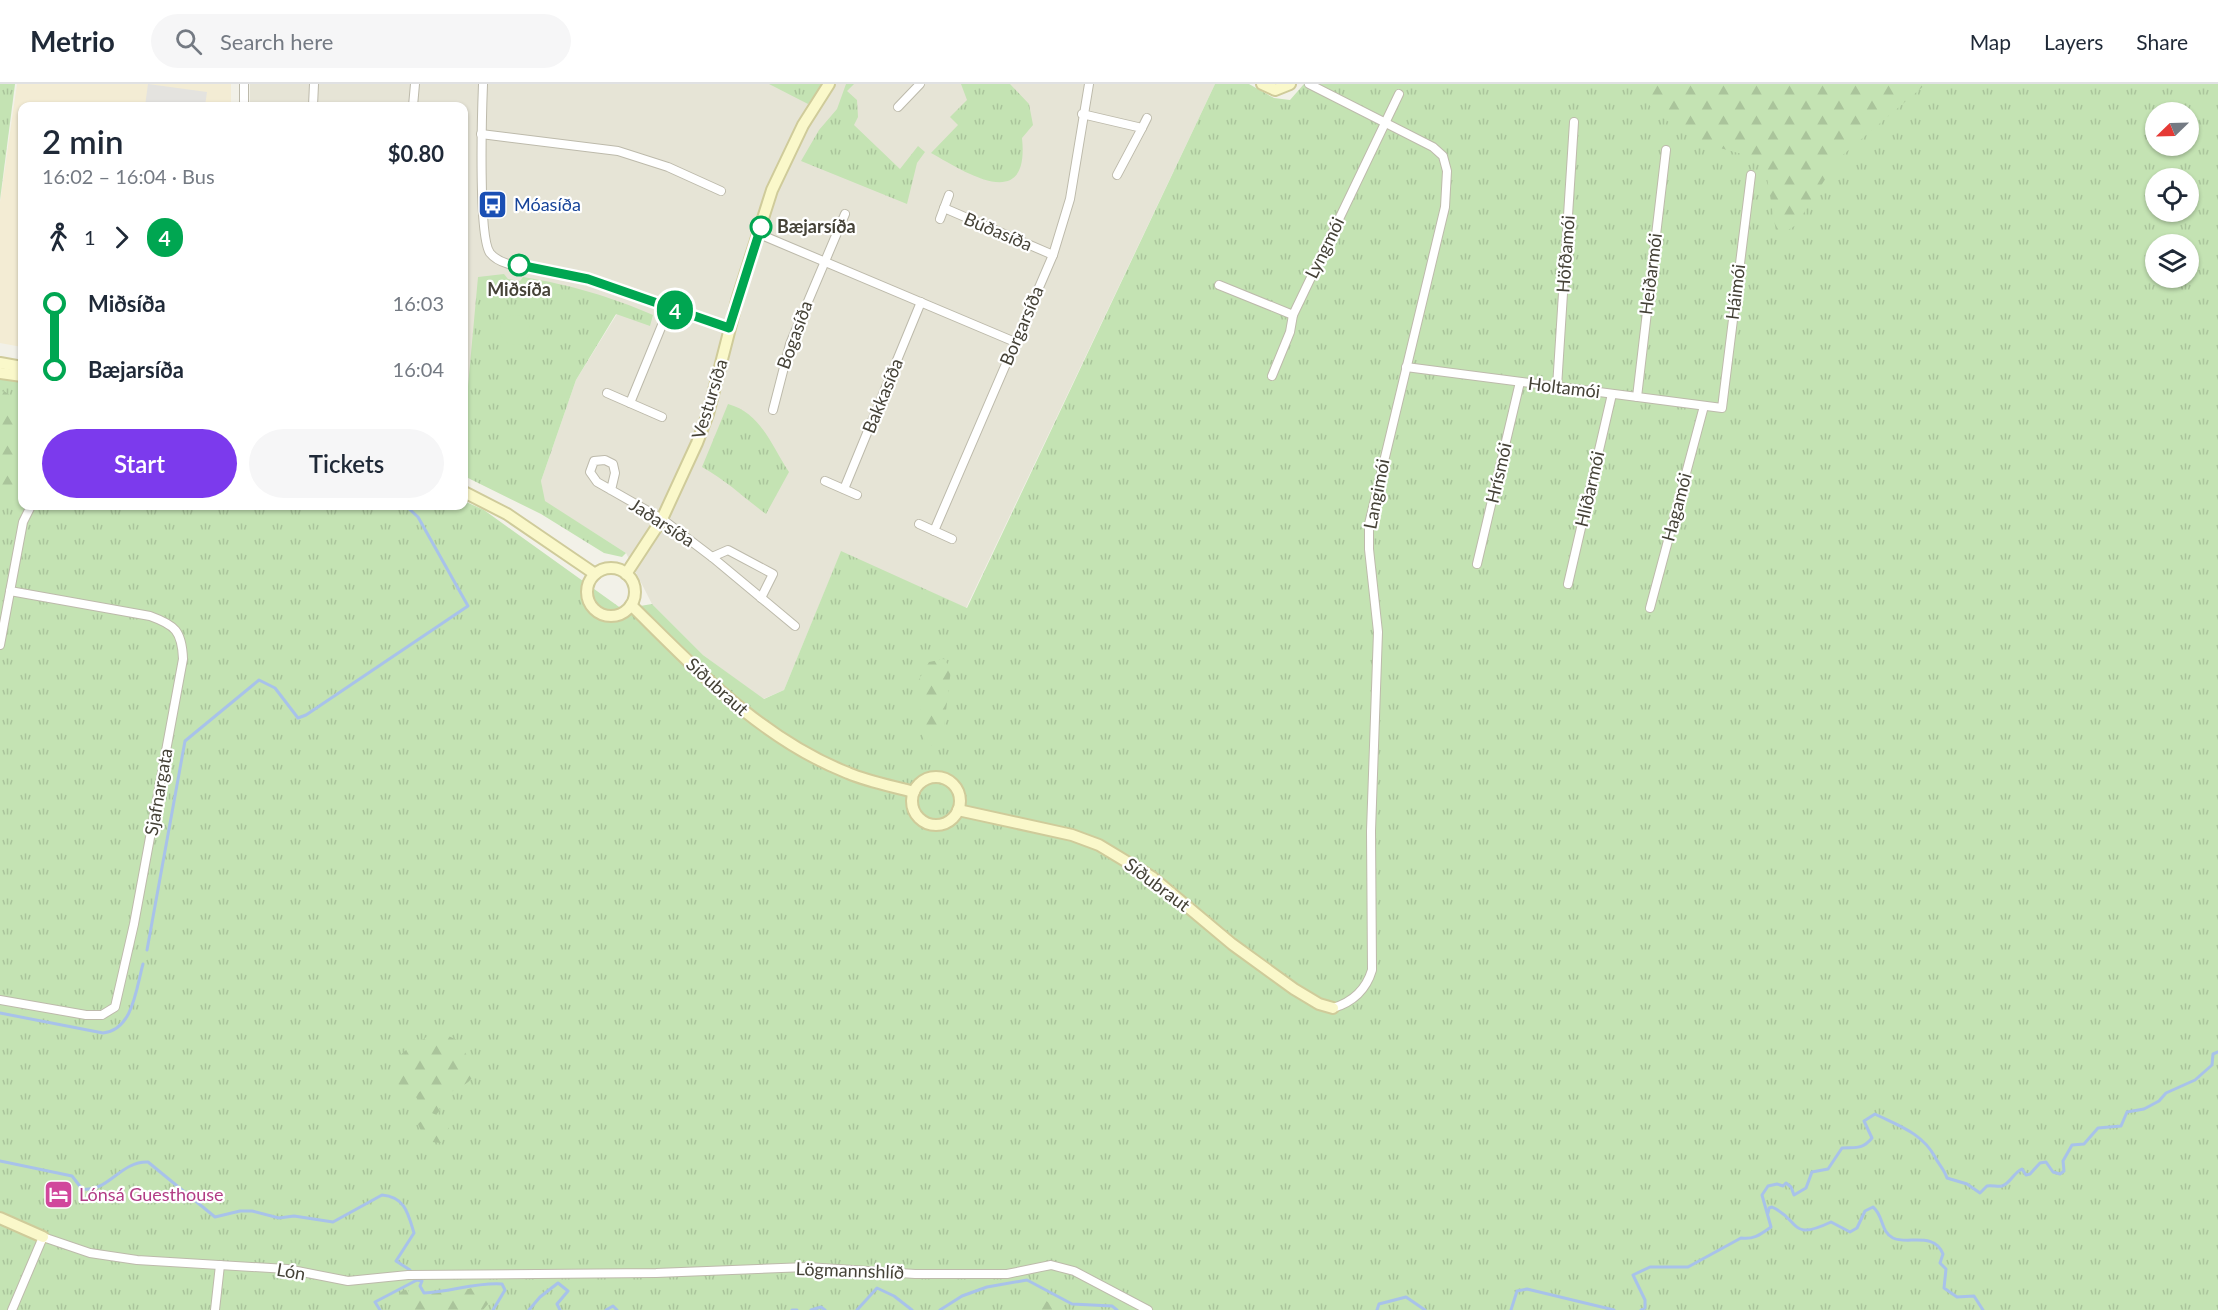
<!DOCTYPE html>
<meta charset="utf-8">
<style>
body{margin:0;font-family:Lato,sans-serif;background:#f6f6f7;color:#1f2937;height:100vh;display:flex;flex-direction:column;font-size:22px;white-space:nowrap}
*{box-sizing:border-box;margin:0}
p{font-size:20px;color:#747a83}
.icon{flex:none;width:33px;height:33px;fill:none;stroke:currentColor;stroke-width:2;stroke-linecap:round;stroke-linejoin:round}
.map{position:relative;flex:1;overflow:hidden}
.side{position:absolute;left:18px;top:18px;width:450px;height:408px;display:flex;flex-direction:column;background:#fff;border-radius:12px;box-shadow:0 2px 4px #0004}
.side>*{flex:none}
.badge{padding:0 12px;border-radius:20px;font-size:21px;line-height:39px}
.needle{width:39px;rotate:247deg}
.controls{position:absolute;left:2145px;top:18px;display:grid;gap:12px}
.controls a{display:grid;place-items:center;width:54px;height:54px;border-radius:50%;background:#fff;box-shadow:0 2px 4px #0004;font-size:30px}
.map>.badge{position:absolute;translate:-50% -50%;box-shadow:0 0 0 3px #fff}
.legs{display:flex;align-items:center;gap:9px;height:66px;padding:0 24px;font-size:20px}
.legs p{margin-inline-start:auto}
.summary{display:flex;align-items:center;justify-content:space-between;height:102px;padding:0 24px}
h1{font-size:33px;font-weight:600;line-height:45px}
.action{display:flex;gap:12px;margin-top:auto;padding:12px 24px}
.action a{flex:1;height:69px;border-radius:36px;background:#7c3aed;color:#fff;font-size:24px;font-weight:600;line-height:69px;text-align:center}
.action a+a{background:#f6f6f7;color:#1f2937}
ul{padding:0 24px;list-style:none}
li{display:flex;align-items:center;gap:21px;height:66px;font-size:22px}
li i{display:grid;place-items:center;width:9px;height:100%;margin:0 8px;background:currentColor}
li i::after{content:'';width:15px;height:15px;margin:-8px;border:4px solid;border-radius:50%;background:#fff}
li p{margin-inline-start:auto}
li:first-child i{background:linear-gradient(#0000 50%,currentColor 0)}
li:last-child i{background:linear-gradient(currentColor 50%,#0000 0)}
header{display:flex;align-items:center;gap:36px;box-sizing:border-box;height:84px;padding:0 30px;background:#fff;border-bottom:2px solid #e0e1e3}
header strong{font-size:28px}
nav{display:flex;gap:33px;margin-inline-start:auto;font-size:21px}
.search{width:420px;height:54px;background:#f6f6f7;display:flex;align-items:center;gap:15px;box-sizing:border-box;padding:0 21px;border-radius:33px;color:#747a83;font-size:22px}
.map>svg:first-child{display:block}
.residential{fill:#e6e4d6}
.commercial{fill:#f3ecd4}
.grass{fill:url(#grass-tufts);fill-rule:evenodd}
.forest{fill:url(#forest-firs)}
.green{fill:#c4e3b3}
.parking{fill:#e4e3df}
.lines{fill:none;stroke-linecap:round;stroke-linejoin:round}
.stream{stroke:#a8c2ea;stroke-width:3}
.street-casing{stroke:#bdbaab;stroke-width:10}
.secondary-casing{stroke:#cfcb9a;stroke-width:14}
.street{stroke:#fff;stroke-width:8}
.secondary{stroke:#faf8ca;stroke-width:10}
.line-1-casing{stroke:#fff;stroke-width:14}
.line-1{stroke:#00a651;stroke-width:9}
.stop-1-dot{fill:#fff;stroke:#00a651;stroke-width:3}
.labels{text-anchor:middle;stroke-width:4.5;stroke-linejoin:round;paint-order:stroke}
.transit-label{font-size:18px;fill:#164399;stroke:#fff;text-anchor:start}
.stop-label{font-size:18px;font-weight:bold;fill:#454237;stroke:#fff;text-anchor:start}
.street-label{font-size:18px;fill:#454237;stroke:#fff}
.hotel-label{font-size:18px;fill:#b23c85;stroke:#fff;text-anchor:start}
</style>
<header>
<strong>Metrio</strong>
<div class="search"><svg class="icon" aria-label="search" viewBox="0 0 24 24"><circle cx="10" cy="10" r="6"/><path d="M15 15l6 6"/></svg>Search here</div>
<nav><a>Map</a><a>Layers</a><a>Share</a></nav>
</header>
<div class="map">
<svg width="2218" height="1226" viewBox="0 0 2218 1226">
<defs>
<pattern id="grass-tufts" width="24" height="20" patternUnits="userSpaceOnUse" patternTransform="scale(1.5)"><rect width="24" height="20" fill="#c4e3b3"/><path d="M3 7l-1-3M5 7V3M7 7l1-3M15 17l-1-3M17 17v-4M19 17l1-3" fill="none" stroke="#aac49b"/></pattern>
<pattern id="forest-firs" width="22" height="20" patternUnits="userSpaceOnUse" patternTransform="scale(1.5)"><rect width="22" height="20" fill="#c4e3b3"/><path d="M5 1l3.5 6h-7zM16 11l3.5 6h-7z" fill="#aac49b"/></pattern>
</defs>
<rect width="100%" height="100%" fill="#f2f1e8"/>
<path class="residential" d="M250,0H776L813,21L829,0H1215L966,524L841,468L784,606L763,615L703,571L652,520L626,469L544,417L541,397L576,296L617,230L471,323L464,322V22H250Z"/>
<path class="commercial" d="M17,0H231V22H22V263L0,259V118Z"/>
<g class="grass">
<path d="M0,0H15L0,116Z"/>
<path d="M769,0H824L808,20Z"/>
<path d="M846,0H854L847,7L857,16L858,33L854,41L900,85L918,62L925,68L917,79L907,120L801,77L819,46L837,25Z"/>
<path d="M961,0H1010L1029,20L1033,41L1022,54C1030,131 965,88 931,69L958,41L950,33L967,16Z"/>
<path d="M1215,0H1249L1274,14L1290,16L1304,0H2218V1226H0V293L22,295V422H464V417L484,426L622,525L652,520L703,571L764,615L784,606L841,467L967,524ZM2156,28H2188V62H2156ZM2156,94H2188V128H2156ZM2156,160H2188V194H2156Z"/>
<path d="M504,190L508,195L520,197L523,193C571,201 609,212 653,231L650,242L616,230L576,296L541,397L545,417L626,469L622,473L604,469L541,430L464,392V314L467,313L478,193Z"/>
<path d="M728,320C761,329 771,361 789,388L766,430C744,414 726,396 702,383Z"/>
</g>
<g class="forest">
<path d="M1622,0H1926L1838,75L1796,141L1777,153L1764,76L1698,58L1656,29L1636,5Z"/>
<path d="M4,307L22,320V389L17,392L11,404L0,406V312Z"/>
<path d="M944,575L951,585L943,652L938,662L925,661L917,599L929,578Z"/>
<path d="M438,947L459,957L476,989C467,1002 455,1008 440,1010L434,1018L440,1026L436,1031L422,1024L415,1011L430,1000L429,996L404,1007C375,976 415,960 438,947Z"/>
<path d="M426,1033L445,1036L449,1044L441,1059L432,1058L420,1045L418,1040Z"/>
<path d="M482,1201L489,1204L493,1214L483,1226H393L391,1219L402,1207L408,1205L409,1214L415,1218L432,1207L458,1208Z"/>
<path d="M1035,1211L1063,1226H1026L1014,1214Z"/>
</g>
<circle class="green" cx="515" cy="246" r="15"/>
<path class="parking" d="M148,0L207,8L205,22H145Z"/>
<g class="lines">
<g class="stream">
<path d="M147,866L185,657L259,596L275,604L298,634L306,631L468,522L418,433L406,422"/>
<path d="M0,929L103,949C133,946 136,905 143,880"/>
<path d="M0,1077L72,1092L82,1105C108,1109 120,1077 148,1078L215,1133L240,1127H252L279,1134L294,1132L333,1138L382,1111C405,1113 408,1129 414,1149L396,1177L410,1186L417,1196L422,1197L420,1202L424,1209C451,1208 476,1198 502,1200L505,1206L493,1226"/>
<path d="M1768,1129L1769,1124L1772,1123C1801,1136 1789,1158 1831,1138L1850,1148L1857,1144L1865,1127L1873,1123C1884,1132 1880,1147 1893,1154C1907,1161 1934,1147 1943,1170L1940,1179L1946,1185L1944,1204L1957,1213L1974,1212L1983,1226"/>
<path d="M380,1226L375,1218L417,1196"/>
<path d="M529,1226L540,1213L558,1199L568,1207L557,1220L560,1226"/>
<path d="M606,1226L613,1222L617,1226"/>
<path d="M792,1226H797"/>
<path d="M811,1226L821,1223L825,1226"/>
<path d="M857,1226L877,1204L894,1212L912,1226"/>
<path d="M940,1226L962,1212L987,1203L1027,1196L1072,1220L1112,1222L1117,1226"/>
<path d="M1377,1226L1379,1220L1406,1213L1425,1226"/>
<path d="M1511,1226L1517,1207L1527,1205L1614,1226"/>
<path d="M1641,1226L1645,1224V1216L1633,1191L1650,1183H1688L1741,1154C1754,1156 1761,1150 1771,1143L1762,1111L1768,1102L1777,1100L1783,1102L1786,1099L1791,1103L1794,1111L1806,1104L1812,1088L1828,1085L1842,1064C1856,1063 1862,1066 1872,1054L1864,1037L1875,1030C1899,1042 1922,1049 1935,1073C1939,1081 1944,1085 1947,1094L1967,1100L1980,1109L1987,1102C1992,1101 1998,1103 2002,1102C2011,1099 2013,1089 2022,1085L2026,1091L2030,1090L2040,1079L2046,1078L2053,1088L2060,1090L2064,1087L2063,1077L2072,1061L2084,1060L2098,1044L2121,1042L2127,1028L2144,1025L2159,1017L2166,1009L2195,996L2212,981L2213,970L2218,968"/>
</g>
<defs>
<g id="street">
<path d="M483,0C482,26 478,153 490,169C502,184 528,182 546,186C609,199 668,224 729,244"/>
<path d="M1309,0L1433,63L1443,72L1447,87L1445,123L1369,440V465L1378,548L1371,747L1372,886C1366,906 1353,918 1333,924"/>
<path d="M244,22V0"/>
<path d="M313,22L314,0"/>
<path d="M413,22L415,0"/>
<path d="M898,23L920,0"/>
<path d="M1082,30L1142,44L1117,91"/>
<path d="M1142,44L1147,34"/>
<path d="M481,50L618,67L668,83L721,107"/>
<path d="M944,124L1053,171"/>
<path d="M940,135L949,111"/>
<path d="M759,150L1015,258"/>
<path d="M1219,201L1293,231"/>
<path d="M1406,283L1722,324L1751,91"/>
<path d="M1272,292L1290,248L1293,231L1399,10"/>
<path d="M1557,303L1574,38"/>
<path d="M607,309L662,333"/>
<path d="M1637,313L1666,66"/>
<path d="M630,319L669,224"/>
<path d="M773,326L790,260L845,130"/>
<path d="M825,397L857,411"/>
<path d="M844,405L921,218"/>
<path d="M611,406L615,389L613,380L605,376L594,377L590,388L597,398L662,435L712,473L795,542"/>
<path d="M919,440L952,455"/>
<path d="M934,447L1053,171L1070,115L1089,0"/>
<path d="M712,473L728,466L773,490L761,514"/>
<path d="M1477,480L1520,298"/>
<path d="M1568,500L1612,310"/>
<path d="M1650,524L1704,322"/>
<path d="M0,561L23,438L31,422"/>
<path d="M0,916L86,931H102L115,923L134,840L183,575C182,547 175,541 150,532L10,507"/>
<path d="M12,1226L43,1153L90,1169L137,1176L287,1185L348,1197L408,1191L656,1189L807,1183L915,1190H1007L1051,1181L1074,1187L1148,1226"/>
<path d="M215,1226L220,1181"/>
</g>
<g id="secondary">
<path d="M1262,0L1275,6L1290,0"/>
<path d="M0,279L22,283"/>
<path d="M0,289L22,292"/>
<path d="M464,408L507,430L595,490"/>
<circle cx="611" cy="508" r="24"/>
<path d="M626,490L662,435L697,359L708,330L738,213L772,106L803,41L829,0"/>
<path d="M631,521C696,585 761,655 848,689C869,698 892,702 914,708"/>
<circle cx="936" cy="717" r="24"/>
<path d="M958,726L1072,751L1099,761L1152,793L1232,860L1294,905L1319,920L1333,924"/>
<path d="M0,1134L43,1153"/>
</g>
</defs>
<use href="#street" class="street-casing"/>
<use href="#secondary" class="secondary-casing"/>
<use href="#street" class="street"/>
<use href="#secondary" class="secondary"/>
</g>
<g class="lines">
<defs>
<path id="line-1" d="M519,181L588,195L729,244L761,143"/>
</defs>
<use href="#line-1" class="line-1-casing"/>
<use href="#line-1" class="line-1"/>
</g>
<defs>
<symbol id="bus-square" viewBox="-11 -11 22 22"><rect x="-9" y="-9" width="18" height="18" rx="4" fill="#1a4fb4" stroke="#fff"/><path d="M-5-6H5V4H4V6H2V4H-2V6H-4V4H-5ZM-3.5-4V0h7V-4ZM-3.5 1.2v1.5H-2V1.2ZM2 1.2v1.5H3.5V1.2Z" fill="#fff"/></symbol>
<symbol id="hotel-square" viewBox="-11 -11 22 22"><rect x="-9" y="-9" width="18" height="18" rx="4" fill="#d1479c" stroke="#fff"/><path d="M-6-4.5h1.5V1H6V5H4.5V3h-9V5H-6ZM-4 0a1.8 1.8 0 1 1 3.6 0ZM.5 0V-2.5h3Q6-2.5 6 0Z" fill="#fff"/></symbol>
</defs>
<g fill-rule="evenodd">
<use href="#bus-square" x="476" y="104" width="33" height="33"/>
<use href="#hotel-square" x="42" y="1094" width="33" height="33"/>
</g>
<g class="stop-1-dot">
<circle cx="761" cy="143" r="10"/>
<circle cx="519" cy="181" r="10"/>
</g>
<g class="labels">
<g class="transit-label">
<text x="514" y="127">Móasíða</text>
</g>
<g class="stop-label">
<text x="777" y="149">Bæjarsíða</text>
<text x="519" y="212" text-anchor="middle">Miðsíða</text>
</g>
<g class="street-label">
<text transform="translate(998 148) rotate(23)" y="6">Búðasíða</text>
<text transform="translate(1325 164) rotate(-64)" y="6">Lyngmói</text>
<text transform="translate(1566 170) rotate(-86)" y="6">Höfðamói</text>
<text transform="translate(1651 190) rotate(-83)" y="6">Heiðarmói</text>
<text transform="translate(1736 208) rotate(-83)" y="6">Háimói</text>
<text transform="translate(1022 242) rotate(-67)" y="6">Borgarsíða</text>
<text transform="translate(795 251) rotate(-70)" y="6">Bogasíða</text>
<text transform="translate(1564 304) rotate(7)" y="6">Holtamói</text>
<text transform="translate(883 312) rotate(-68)" y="6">Bakkasíða</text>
<text transform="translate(710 315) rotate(-73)" y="6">Vestursíða</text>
<text transform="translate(1499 389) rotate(-77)" y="6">Hrísmói</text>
<text transform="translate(1590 405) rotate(-77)" y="6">Hlíðarmói</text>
<text transform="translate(1377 410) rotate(-79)" y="6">Langimói</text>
<text transform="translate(1677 423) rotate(-75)" y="6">Hagamói</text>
<text transform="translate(662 439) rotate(33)" y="6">Jaðarsíða</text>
<text transform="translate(717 603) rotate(42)" y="6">Síðubraut</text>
<text transform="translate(159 708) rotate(-80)" y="6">Sjafnargata</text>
<text transform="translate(1157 801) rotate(37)" y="6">Síðubraut</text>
<text transform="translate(850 1187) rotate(2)" y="6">Lögmannshlíð</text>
<text transform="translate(291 1188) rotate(10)" y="6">Lón</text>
</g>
<g class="hotel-label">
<text x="79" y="1117">Lónsá Guesthouse</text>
</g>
</g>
</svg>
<div class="controls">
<a><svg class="needle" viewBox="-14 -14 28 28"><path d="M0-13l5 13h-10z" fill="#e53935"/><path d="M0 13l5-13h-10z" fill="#747a83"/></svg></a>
<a><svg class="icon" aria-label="locate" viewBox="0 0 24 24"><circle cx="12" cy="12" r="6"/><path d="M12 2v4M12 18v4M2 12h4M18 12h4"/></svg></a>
<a><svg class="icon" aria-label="layers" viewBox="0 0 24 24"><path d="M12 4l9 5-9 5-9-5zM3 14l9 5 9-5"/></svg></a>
</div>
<b class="badge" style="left:675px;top:226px;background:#00a651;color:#fff">4</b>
<section class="side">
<div class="summary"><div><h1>2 min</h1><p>16:02 – 16:04 · Bus</p></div><b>$0.80</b></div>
<div class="legs"><svg class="icon" aria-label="walk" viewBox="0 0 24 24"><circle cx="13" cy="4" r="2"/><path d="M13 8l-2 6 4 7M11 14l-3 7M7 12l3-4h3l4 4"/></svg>1<svg class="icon" aria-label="forward" viewBox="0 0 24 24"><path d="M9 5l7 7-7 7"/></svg><b class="badge" style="background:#00a651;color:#fff">4</b></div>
<ul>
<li><i style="color:#00a651"></i><b>Miðsíða</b><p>16:03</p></li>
<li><i style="color:#00a651"></i><b>Bæjarsíða</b><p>16:04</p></li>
</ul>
<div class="action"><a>Start</a><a>Tickets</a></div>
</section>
</div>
